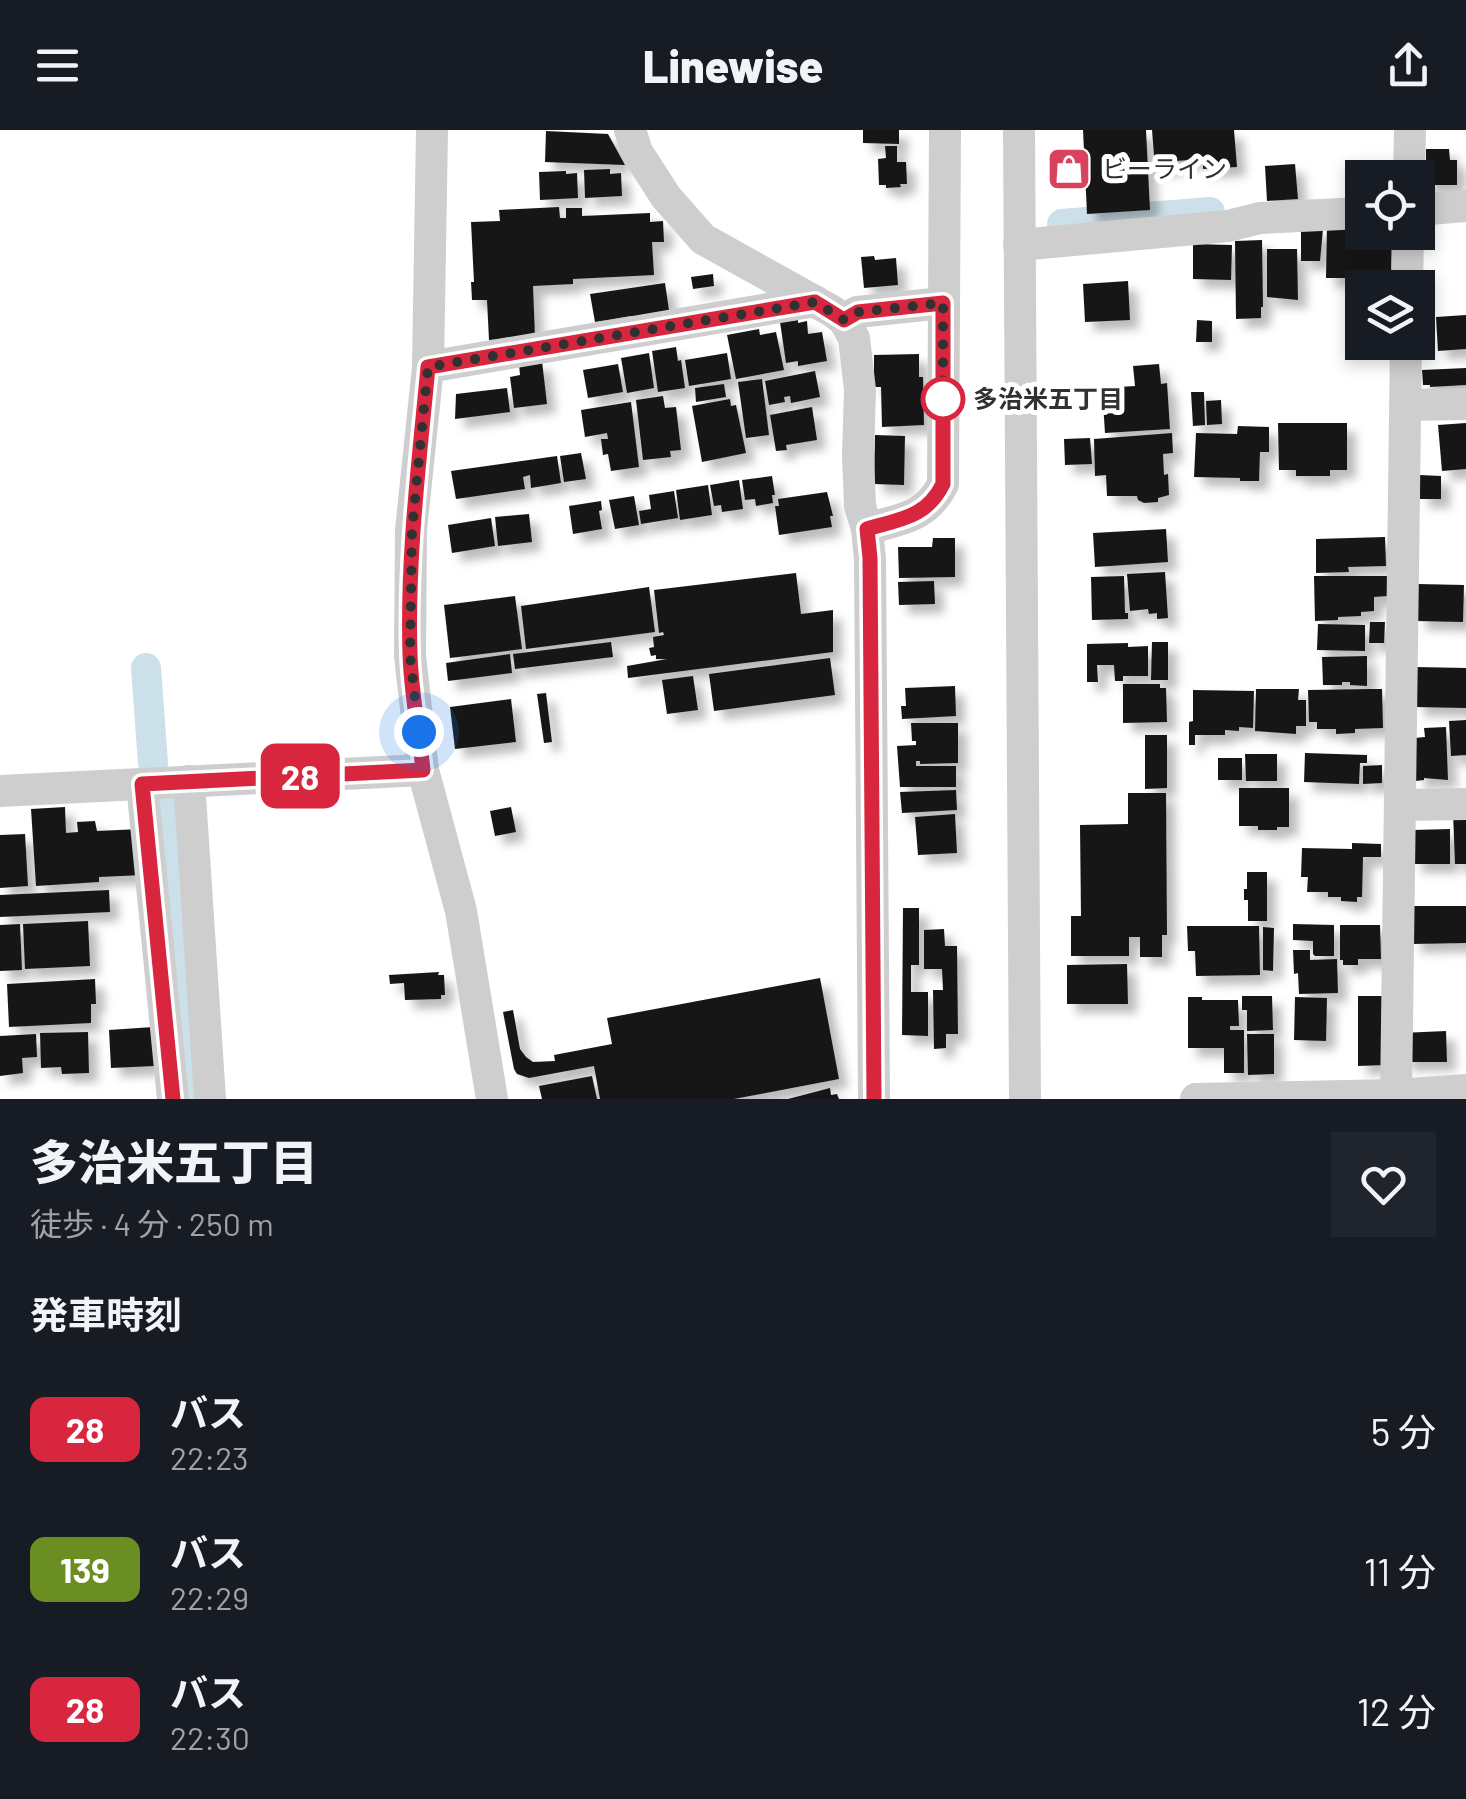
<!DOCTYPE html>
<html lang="ja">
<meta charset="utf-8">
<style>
body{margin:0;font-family:Barlow,"Noto Sans JP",sans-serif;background:#20242c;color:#f1f3f6;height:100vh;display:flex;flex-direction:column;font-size:38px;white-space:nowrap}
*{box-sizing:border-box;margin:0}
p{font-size:32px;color:#9ea1a6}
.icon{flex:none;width:55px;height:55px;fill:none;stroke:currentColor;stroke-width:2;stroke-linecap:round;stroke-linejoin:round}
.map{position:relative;height:969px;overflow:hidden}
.side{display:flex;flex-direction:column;background:#171b24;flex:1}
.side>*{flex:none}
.badge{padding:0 20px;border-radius:15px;font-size:35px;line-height:65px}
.tools{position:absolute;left:1345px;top:30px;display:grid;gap:20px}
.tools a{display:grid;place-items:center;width:90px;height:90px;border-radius:0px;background:#171b24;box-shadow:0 5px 15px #0003;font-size:50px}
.you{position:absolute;width:50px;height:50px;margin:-25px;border:8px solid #fff;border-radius:50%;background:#1a73e8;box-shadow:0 0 0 15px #1a73e833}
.map>.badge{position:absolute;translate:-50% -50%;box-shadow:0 0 0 5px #fff}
h2{padding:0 30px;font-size:38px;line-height:90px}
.round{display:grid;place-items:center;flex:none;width:105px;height:105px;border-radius:0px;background:#20242c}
.overview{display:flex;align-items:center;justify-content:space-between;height:170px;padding:0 30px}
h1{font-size:48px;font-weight:800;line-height:75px}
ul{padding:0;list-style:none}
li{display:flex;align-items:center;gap:30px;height:140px;padding:0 30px}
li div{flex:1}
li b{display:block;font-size:38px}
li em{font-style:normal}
li .badge{min-width:110px;font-weight:700;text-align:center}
header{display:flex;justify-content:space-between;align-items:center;height:130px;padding:0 30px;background:#171b24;font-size:45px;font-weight:800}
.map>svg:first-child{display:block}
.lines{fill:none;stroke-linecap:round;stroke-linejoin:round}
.canal{stroke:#cce0e9;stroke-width:30}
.building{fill:#181818;filter:url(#shadow)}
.minor{stroke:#cecece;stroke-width:32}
.line-casing{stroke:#fff;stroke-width:22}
.line{stroke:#d7263d;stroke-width:15}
.walk{stroke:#313131;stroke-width:10;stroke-dasharray:0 18}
.stop-dot{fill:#fff;stroke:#d7263d;stroke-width:5}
.labels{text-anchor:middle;stroke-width:10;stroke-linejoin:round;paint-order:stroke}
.poi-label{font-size:25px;fill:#313131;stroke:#fff;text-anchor:start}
.stop-label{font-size:25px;font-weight:bold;fill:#313131;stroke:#fff;text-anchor:start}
</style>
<header><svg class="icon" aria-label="menu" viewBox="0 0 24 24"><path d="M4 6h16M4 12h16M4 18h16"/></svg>Linewise<svg class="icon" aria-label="share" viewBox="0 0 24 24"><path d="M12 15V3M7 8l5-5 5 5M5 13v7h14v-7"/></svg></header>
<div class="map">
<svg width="1466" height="969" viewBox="0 0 1466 969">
<defs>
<filter id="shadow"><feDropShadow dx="9" dy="9" stdDeviation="5" flood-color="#0004"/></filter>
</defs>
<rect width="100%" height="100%" fill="#fff"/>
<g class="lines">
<g class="canal">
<path d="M1062,94L1210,82"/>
<path d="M146,538L153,633"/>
<path d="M168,672L190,969"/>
</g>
</g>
<g class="building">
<path d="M863,0H899V14L863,13Z"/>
<path d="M1083,0H1146L1150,80L1087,84Z"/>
<path d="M1152,0H1234L1237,37L1203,39V29L1176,31V36L1155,38Z"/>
<path d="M546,1L608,4L625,35L545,32Z"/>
<path d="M885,16H897V32H906L907,54H900L901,57L886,58V55H879L878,29L886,28Z"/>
<path d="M1426,19H1449L1450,30H1457V55H1426Z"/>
<path d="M1295,34L1298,69L1267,71L1265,36Z"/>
<path d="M610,39V44L621,43L622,66L585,68L584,40Z"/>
<path d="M566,41V44L577,43L578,68L540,70L539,42Z"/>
<path d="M559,77L560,88H566V78H582V86L650,83V92L663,91L664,112H652L654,145L573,149V154L533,156L535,207L489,210L487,170H472L471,152H474L471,92L500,91L499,80Z"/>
<path d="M1327,95H1362V102H1392L1391,158H1367V148H1362V154H1348V148H1326Z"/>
<path d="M1301,99H1323L1320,131H1301Z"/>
<path d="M1262,110L1263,177H1261V188L1236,189L1235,111Z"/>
<path d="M1193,114L1232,115L1231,150L1193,149Z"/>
<path d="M1267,119H1297L1298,170L1267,167Z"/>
<path d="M874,126L875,130L896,128L898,155L864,158L861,127Z"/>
<path d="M713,144L714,156L693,159L691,147Z"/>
<path d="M1128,151L1130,190L1085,192L1083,154Z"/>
<path d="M665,153L670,187L631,186L595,192L590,164Z"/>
<path d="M1466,185V219L1438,221L1436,187Z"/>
<path d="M798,190V193L807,191L808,204L822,202L827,231L798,236V231L786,233L780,192Z"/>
<path d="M1197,190L1212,191V212H1196Z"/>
<path d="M759,199L760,205L776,202L784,240L736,249L727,205Z"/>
<path d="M676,217L678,231L681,230L685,258L658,262L652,221Z"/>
<path d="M649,223L654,258L627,263L621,228Z"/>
<path d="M727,223L731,249L689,256L685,230Z"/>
<path d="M919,224V247H923L924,295L882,297L881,257H874V225Z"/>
<path d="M542,231L547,274L514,278L510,247L520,245L519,234Z"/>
<path d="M618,234L623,262L588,268L583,240Z"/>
<path d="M1159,234L1161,254L1167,253L1170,299L1105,303L1102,258L1135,256L1133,236Z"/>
<path d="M1466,238V255L1430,257V255H1423L1422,240Z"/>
<path d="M815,241L820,267L791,273L790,266L784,267L785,272L769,275L765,251Z"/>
<path d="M762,249L769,305L746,308L738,252Z"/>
<path d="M724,254L726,267L696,272L695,258Z"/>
<path d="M507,258L510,282L455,289L456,264Z"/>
<path d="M1191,262H1204L1205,295L1193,296Z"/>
<path d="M663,266L665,278L676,277L681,320L670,321L671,327L643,330L636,270Z"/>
<path d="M730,269L731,276L736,275L746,323L702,332L692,276Z"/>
<path d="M1221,270L1222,294L1207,295L1206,271Z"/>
<path d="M631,272L639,337L611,341L608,324L603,325L601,309H608L607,303L585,307L581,280Z"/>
<path d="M812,277L817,310L786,315L787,320L776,321L770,285Z"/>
<path d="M1278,293H1347V340H1330V346H1296V340H1279Z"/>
<path d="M1466,293V339L1442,341L1438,295Z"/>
<path d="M1238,296L1269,297V322H1260L1259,351H1240V348L1194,347L1196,303L1237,304Z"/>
<path d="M1172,303L1173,323L1163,324L1164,345L1168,344L1169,365L1158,368V372L1144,373L1138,370L1137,366H1107L1106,345L1095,346L1094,309Z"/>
<path d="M875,305L905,306L904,355L874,354Z"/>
<path d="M1090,308L1092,334L1065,335L1064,309Z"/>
<path d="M581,323L586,349L564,352L560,326Z"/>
<path d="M557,326L561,353L531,358L530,345L523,347L525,359L456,369L451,341Z"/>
<path d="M1420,345L1441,346V369H1420Z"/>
<path d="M772,346L775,365H772L773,373L756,376L755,369L745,370L742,350Z"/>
<path d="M739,350L743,379L722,382L721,375L714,376L710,355Z"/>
<path d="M708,355L712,385L680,390L676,360Z"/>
<path d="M674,361L678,388L641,394L639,381L651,379L649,365Z"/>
<path d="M827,362L833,386H830L832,397L779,405L775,376H779L778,369Z"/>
<path d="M634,366L639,395L615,399L609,370Z"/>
<path d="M601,371L602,380L599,381L602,399L573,404L569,376Z"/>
<path d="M529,384L532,412L498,416L495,387Z"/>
<path d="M491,388L495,416L452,423L448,395Z"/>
<path d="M1166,399L1168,432L1095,437L1093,403Z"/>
<path d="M1385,407L1386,436L1348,437L1349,442L1316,443V409Z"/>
<path d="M933,408H955V447L899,448L898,417H932Z"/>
<path d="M1165,442L1168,488L1157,489V483L1149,484L1148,479L1130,481L1127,444Z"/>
<path d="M796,443L801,484L833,480V522L628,548L627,536L667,529H656V525L651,526L649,518L654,517L653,507L664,505L663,502L659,503L654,460Z"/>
<path d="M1124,446L1125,483H1128V489L1092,490L1091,447Z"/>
<path d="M1314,446H1388V466L1374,467V481L1361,482V486L1338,487V490L1315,491Z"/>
<path d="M934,451L935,474L899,475L898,452Z"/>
<path d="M1418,454L1464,455L1463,492L1417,491Z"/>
<path d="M649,457L655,502L526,519L521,476Z"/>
<path d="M515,466L522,519L450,528L444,475Z"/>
<path d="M1370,492H1385L1384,513H1369Z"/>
<path d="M1318,494L1365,495V521L1317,520Z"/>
<path d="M611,512L613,527L515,539L513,524Z"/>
<path d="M1152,512H1168V550H1151Z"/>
<path d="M1128,513V517L1148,516V546H1123V551H1115L1114,535H1097L1098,552H1087V514Z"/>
<path d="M510,524L512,543L448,551L446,533Z"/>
<path d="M1367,526V556L1350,555V552H1342V555H1323L1322,527Z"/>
<path d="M830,528L835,565L714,581L709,544Z"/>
<path d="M1416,537L1466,538V578L1415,577Z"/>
<path d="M693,546L698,580L667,584L662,550Z"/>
<path d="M1123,554H1160V558H1166L1167,592L1123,593Z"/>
<path d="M955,556L956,586L902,589L901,576H906L905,558Z"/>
<path d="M1256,559H1299L1298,570H1306V596H1296V604L1255,601Z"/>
<path d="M1371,559H1382L1383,598L1355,599V603L1336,604V599H1317V592H1309L1308,560Z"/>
<path d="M1193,560L1254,561L1253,598L1239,597V601L1225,600V605H1195V615H1189V592L1193,591Z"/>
<path d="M546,563L552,612L544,613L537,564Z"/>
<path d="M511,569L516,612L455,619L450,577Z"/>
<path d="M1466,590V625L1451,626L1449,591Z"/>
<path d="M911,593H958V633L920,634V631H916V636H956V657H900L897,616L916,615V611H912Z"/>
<path d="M1446,597L1448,650L1424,648V650L1416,651L1414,608L1425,607L1424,598Z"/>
<path d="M1145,605H1167V658L1145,659Z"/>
<path d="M1305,623L1367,625V633H1360L1359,654L1304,652Z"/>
<path d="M1245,624H1277V651H1246Z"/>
<rect x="1218" y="628" width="24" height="22"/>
<path d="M1382,635V653L1363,654V636Z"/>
<path d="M1239,658H1289V697H1277V700H1258V696H1239Z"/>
<path d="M956,660L957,680L902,683L900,662Z"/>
<path d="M1128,663H1166L1167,805H1162V827H1140V807H1129V826H1071V786H1081L1080,695L1128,694Z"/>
<path d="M65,677L66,703L78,702L77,692L95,691L97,701L140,699L143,745L99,747V752L36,756L31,679Z"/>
<path d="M511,677L516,702L495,706L490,681Z"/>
<path d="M1453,682H1466V734H1455Z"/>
<path d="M955,684L957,723L918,725L915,687Z"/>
<path d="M1450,699V734H1413V700Z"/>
<path d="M25,704L28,756L0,758V705Z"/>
<path d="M1352,713L1381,714V727H1363L1362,767H1357V772L1341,771V767H1328V762H1307L1308,747H1301L1302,718L1352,719Z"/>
<path d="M1247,742H1267V791H1248V770H1244V759H1247Z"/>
<path d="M109,760L110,782L0,787V765Z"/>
<path d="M1412,776H1466V813L1412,814Z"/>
<path d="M903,778H919V835H911V862H928V906L902,905Z"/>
<path d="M88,791L90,836L25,839L23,794Z"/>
<path d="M20,794L22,840L0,841V795Z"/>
<path d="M1293,794L1334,795V826H1315L1313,824V811L1293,810Z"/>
<path d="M1340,795H1380L1381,829H1358V835H1343V830H1340Z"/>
<path d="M1187,796H1259L1260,845L1196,846L1195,821H1188Z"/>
<path d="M1263,797L1274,798L1273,841L1263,840Z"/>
<path d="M944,799L945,816H957L958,904H946V918L934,919L933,860H943L942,839H924V800Z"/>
<path d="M1293,820H1310V830L1337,829L1338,863L1299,864L1298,843L1294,844Z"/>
<path d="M1127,834L1128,874H1067V835Z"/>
<path d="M439,842L438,845H444L445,865H441V869L405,870L404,853L390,854L389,845Z"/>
<path d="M820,848L839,949L734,969H600L594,936L529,948L517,944L514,939L503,882L513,880L520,919L526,927L533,932L555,931L554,925L612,914L607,888Z"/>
<path d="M95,849L96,874H91V893L9,897L7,854Z"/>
<path d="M1242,866H1272L1273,900L1247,901V880H1242Z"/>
<path d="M1358,866H1385V935L1358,936Z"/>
<path d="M1188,867H1202V870H1238L1239,896H1230V900H1244V943H1224V918H1188Z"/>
<path d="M1295,867L1327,868L1326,911L1294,910Z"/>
<path d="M153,897L154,936L111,938L109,900Z"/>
<path d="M1446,901L1447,932H1403L1401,903Z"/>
<path d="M88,902L89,943L62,944L61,937L41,938L40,903Z"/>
<path d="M36,904L37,927L22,928L23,943L0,946V906Z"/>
<path d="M1247,904H1274V944L1248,945Z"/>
<path d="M592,946L597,969H542L539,956Z"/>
<path d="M830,958L831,965L837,964L839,969H788Z"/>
</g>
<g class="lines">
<g class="minor">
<path d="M432,0L428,237L411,400L410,526L423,640L461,781L492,969"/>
<path d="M630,0L637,22L666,67L703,109L832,181L844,190L854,208L860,260L858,325L860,376L867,399L870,429L874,969"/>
<path d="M1019,0L1025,969"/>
<path d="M1409,48L1410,0"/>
<path d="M1418,80L1466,76"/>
<path d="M1019,115L1228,96L1260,88L1362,83"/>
<path d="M1407,158L1408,102"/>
<path d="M844,190L857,182L943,173"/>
<path d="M428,237L815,171"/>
<path d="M1406,275L1466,274"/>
<path d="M867,399C900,389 926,388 943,354L945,0"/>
<path d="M189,651L210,969"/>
<path d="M142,654L173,969"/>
<path d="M0,661L423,640"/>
<path d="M1400,675L1466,674"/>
<path d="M1196,969L1396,965L1466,960"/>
<path d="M1396,969L1406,212"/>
</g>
</g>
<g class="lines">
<defs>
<path id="line" d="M173,969L142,654L423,640C419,602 411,562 410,524C407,428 419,333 428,237L815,172L844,190L858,182L943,173V354C926,388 900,389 867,399L870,428L874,969"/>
</defs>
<use href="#line" class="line-casing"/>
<use href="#line" class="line"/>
<path class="walk" d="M419,602L410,526L412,400L428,237L815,172L844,190L858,182L943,173V282V269"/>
</g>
<defs>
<symbol id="shop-square" viewBox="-11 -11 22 22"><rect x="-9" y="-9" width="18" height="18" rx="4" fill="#d9425c" stroke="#fff"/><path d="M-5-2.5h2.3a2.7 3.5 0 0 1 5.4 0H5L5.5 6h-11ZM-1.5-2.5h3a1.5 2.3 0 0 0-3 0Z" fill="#fff"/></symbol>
</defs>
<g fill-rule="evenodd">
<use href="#shop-square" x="1044" y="14" width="50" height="50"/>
</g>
<circle class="stop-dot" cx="943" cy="269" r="20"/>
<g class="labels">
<g class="poi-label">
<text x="1102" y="48">ビーライン</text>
</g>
<g class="stop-label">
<text x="973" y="278">多治米五丁目</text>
</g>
</g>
</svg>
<div class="tools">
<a><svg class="icon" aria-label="locate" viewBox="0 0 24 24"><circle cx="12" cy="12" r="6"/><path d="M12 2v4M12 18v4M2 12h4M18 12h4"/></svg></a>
<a><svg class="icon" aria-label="layers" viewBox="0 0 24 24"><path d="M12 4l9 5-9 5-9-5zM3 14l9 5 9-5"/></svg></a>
</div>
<div class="you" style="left:419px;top:602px"></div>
<b class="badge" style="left:300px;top:646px;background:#d7263d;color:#fff">28</b>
</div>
<section class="side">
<div class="overview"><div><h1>多治米五丁目</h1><p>徒歩 · 4 分 · 250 m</p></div><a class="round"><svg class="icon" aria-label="heart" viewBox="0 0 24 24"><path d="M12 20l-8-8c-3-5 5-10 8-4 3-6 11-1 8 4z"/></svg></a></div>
<h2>発車時刻</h2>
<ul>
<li><span class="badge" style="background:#d7263d;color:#fff">28</span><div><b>バス</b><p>22:23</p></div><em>5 分</em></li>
<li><span class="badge" style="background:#6b8e23;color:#fff">139</span><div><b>バス</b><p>22:29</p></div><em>11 分</em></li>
<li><span class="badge" style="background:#d7263d;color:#fff">28</span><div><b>バス</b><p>22:30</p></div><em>12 分</em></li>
</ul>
</section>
